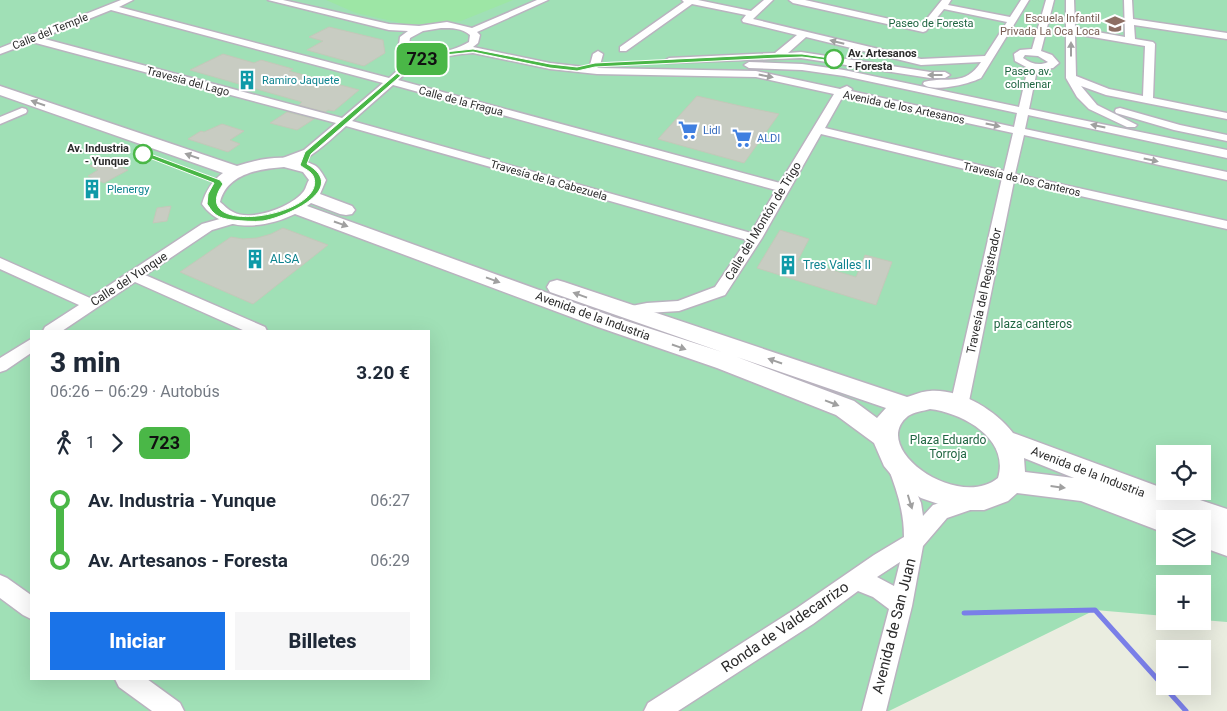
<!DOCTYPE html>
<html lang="es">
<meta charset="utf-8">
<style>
body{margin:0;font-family:Roboto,sans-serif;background:#f6f6f7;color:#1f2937;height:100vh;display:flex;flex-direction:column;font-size:19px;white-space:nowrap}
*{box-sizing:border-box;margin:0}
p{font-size:16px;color:#747a83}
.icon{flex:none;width:28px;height:28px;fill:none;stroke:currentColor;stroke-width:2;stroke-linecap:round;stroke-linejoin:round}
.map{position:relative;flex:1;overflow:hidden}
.side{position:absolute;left:30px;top:330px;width:400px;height:350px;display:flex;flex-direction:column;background:#fff;border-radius:0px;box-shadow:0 5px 20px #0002}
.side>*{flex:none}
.badge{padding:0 10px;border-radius:8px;font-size:18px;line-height:32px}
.controls{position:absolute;left:1156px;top:445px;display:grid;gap:10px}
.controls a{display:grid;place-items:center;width:55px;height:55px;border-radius:0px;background:#fff;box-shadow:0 5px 20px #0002;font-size:25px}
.map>.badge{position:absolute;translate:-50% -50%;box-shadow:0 0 0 2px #fff}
.legs{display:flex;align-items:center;gap:8px;height:55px;padding:0 20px;font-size:16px}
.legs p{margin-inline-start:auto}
.head{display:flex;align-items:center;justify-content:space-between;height:85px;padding:0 20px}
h1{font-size:28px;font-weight:800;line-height:38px}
.primary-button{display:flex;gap:10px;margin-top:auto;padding:10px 20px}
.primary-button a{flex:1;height:58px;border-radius:0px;background:#1a73e8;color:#fff;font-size:20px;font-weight:800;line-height:58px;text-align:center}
.primary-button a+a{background:#f6f6f7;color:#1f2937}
ul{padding:0 20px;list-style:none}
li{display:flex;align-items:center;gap:18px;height:60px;font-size:19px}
li i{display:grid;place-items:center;width:8px;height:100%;margin:0 6px;background:currentColor}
li i::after{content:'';width:12px;height:12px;margin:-6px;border:4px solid;border-radius:50%;background:#fff}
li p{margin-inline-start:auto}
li:first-child i{background:linear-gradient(#0000 50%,currentColor 0)}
li:last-child i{background:linear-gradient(currentColor 50%,#0000 0)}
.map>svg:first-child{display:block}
.green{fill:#a0e0b6;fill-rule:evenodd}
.pitch{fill:#9de6a5}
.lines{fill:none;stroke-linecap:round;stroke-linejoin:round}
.stream{stroke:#7a7fe8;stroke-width:5}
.building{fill:#c8ccc2;stroke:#c3c9b9}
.street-casing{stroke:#b9b3bf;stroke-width:3}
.secondary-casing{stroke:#b9b3bf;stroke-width:3}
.street{fill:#fff;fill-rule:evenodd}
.secondary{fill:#fff;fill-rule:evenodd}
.oneway{fill:#a0a0a0}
.line-1{fill:#4ab747;stroke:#fff}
.stop-1-dot{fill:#fff;stroke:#4ab747;stroke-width:2.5}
.labels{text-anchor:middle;stroke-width:4;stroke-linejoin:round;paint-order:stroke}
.far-education-label{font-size:11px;fill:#785e54;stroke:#fff;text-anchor:end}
.far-park-label{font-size:11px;fill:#206642;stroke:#fff}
.far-street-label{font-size:11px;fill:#2c2c2c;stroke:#fff}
.far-stop-label{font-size:11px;font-weight:bold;fill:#2c2c2c;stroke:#fff;text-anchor:start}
.far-culture-label{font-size:11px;fill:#0d838f;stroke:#fff;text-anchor:start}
.far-shop-label{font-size:11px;fill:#366cbe;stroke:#fff;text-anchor:start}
.street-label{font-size:12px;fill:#2c2c2c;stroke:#fff}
.culture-label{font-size:12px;fill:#0d838f;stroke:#fff;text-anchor:start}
.park-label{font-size:12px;fill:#206642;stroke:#fff}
.near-street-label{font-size:15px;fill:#2c2c2c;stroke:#fff}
</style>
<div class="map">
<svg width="1227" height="711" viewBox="0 0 1227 711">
<rect width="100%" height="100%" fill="#eaede0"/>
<path class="green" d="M0,0H1227V622L1203,620L1202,584H1165V616L1095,610L889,711H0ZM31,331H429V679H31ZM1165,454H1202V491H1165ZM1165,519H1202V556H1165Z"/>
<path class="pitch" d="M326,0H513L461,21L410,25L356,13Z"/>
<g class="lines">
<path class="stream" d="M964,613L1095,610L1186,711"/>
</g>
<g class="building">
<path d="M329,27L383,40L385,53L364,66L307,50L323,41L309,37Z"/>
<path d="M223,54L254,63L261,60L293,69L289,71L359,90L334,111L328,110L325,112L299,105L302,102L190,70Z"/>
<path d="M697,96L745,107L779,114L744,163L658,139Z"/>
<path d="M287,112L314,119L297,130L270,123Z"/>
<path d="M222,124L244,131L230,140L240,144L228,152L188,139L201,131L204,132Z"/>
<path d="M102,160L106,161L128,170L104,183L88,176L98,170L90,166Z"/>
<path d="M171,206L167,221L153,223L157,208Z"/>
<path d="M283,228L328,245L253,304L180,272L231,237L243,239L257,238L271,234Z"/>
<path d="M780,230L809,239L798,260L856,277L865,255L892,262L876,305L757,268Z"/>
</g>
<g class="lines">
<defs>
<g id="street">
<path d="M121,0H133L119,7L389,78L399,69L420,57L407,53L399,45L400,37L408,31L389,30L268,0H283L389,24L419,26L447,22L472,28L537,0H548L477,32L480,35L478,43L473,47L550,63L593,68L590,65L593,54L598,51L603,54L600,65L597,68L756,71L840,89L847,86L852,89L851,91L1014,127L1017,113L844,76L802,70L749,68L744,65L749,62L802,64L844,70L1019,107L1028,68L1015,61L1014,54L1020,50L1032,49L1046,0H1054L1041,51L1052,55L1059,63L1053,68L1037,70L1029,109L1227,150V158L1028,115L1025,129L1227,172V180L1024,135L1015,174L1227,221V229L1014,181L968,406L965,411L959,413L953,411L950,406L1002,178L821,134L762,238L725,295L679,311L647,313L626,317L621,316L618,312L621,308L647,303L678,301L715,287L747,240L346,126C331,139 301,170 280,165L278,162L280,159L304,150L336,123L32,42L0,54V48ZM111,10L383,83L342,118L41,38ZM441,28C452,28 462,28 470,35L469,42C451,52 426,59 409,44L410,38L423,31ZM473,53L550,69L597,74L756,77L834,94L780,183L398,80C420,61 444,55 473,53ZM1025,55L1038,56L1048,62C1040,66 1031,64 1023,58ZM393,85L776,190L751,233L352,121ZM843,96L1013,133L1004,171L825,128Z"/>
<path d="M682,0H698L751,11L764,0H773L753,19L921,59L985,56L1007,22L944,9L926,31L923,32L793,3L789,0H805L921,26L942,0H951L948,5L1010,17L1021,0H1029L981,78C969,84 933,93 923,84L924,82C948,76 965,87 981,62L921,65L806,37L788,53L801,52L930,72H945L950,75L945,78H930L801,58L666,63L664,61L669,58L775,53L797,35L743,22L742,20L746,15L692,4L626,51H620V47L684,2Z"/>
<path d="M1066,0H1074L1075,28L1125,37L1124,0H1132L1133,19L1227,33V39L1134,25L1135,39L1153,42L1155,44L1153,98L1227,113V119L1106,95L1081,86L1097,105L1137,125L1135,127H1127L1089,109L1077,97L1066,78ZM1075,34L1145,46L1143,96L1109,89L1076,76Z"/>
<path d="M22,108L26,109L27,111L26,113L0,124V117Z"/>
<path d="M1120,108L1180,125L1227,135V141L1174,130L1116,113L1115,111L1116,109Z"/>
<path d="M234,215L239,216L241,219L239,222L212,230L145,275L265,327L267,331H245L135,282L62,331H43L45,327L79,305L0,269V258L90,298L202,224Z"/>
<path d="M31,339V353L6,370L0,372V358Z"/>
<path d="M897,459L904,461L906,467L921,503L923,516L933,505L969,494L976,496L979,502L976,508L947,518L923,546L912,606L886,711H862L889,609L873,597L858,591L813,624L678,711H644L648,703L797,608L874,555L904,537C904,511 897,491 888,467L890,461ZM900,562L894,586L877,577Z"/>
<path d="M0,575L7,578L31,595V619L23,615L0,598Z"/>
<path d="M115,679H147L180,703L184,711H152L119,687Z"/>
</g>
<path id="secondary" d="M0,86L237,166C261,158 290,153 314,165C319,167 323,175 326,180L320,194L352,206L355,210L352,214L346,215L340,214L311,203L307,206L614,317L722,352L550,292L547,287L550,282L557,280L564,282L907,397C914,395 923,391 930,391C961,389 995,410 1013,433L1165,489V491H1173L1227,509V556L1202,547V519H1185L1176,516L1178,519H1165V533L1081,501L1017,493L1008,501L984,510H956L921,498L899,484L884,466L874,443L836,415L717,368L598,327L295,214C266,228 223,234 202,204C206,190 212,181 223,173L0,95ZM284,167L303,172L309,180C307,183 306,188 304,191C292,207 251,222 233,212C228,210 224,205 220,202C227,174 258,169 284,167ZM737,357L886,408L877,418L854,401ZM930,409C962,413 1010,438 998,478C958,511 868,448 908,416C914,412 923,411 930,409ZM1024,458L1074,478L1025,472Z"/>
</defs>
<use href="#street" class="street-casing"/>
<use href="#secondary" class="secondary-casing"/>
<use href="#street" class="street"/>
<use href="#secondary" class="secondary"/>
</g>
<defs><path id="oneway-solid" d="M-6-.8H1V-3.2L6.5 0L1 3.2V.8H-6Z" transform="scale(1.25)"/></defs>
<g class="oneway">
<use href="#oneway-solid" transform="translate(837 42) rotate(-166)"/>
<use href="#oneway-solid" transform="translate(1071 49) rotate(-90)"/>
<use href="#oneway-solid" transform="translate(935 75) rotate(-180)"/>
<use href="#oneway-solid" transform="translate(766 76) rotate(11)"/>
<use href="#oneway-solid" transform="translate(38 103) rotate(-161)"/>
<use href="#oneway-solid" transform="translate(993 125) rotate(12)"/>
<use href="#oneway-solid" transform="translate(1098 126) rotate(-168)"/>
<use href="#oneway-solid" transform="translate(192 156) rotate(-161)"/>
<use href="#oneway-solid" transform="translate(1151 160) rotate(12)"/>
<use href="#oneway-solid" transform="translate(341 224) rotate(19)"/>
<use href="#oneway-solid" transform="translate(493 280) rotate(20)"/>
<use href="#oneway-solid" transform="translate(580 295) rotate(-160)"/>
<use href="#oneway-solid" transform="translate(679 347) rotate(19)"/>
<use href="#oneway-solid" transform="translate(775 361) rotate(-161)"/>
<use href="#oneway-solid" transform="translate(832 403) rotate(21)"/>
<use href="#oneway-solid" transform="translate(1058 487) rotate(7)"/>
<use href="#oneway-solid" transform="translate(910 502) rotate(73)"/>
</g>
<path class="line-1" d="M473,49L550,64L577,67L595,63L778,54H802L837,59L834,61L802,57L778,58L595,67L577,71L550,68L473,52L436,56L423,61L405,72L311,154L307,164C350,189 286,217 263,221C253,222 243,221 232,220C226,219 219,218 214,213C211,211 209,206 207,204L208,194L214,183L139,154L145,152L220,180L223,184C185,238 325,217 314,178C312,171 304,169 300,165L305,152L401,70L419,58L435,53Z"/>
<defs>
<symbol id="school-bare" viewBox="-9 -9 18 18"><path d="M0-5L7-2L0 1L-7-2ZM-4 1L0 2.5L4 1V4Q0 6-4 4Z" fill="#8d6e63" stroke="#fff" stroke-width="2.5" paint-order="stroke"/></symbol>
<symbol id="building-bare" viewBox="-9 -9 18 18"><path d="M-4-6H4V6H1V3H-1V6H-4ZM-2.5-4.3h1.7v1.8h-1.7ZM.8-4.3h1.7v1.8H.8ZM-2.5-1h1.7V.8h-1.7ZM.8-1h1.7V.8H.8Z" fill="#0f9aa8" stroke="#fff" stroke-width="2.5" paint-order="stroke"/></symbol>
<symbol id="supermarket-bare" viewBox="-9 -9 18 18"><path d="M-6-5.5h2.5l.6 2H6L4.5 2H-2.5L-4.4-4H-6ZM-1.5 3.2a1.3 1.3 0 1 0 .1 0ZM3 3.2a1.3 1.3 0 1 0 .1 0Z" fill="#3f7fe0" stroke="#fff" stroke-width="2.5" paint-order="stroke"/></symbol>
</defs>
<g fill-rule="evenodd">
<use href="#school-bare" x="1101" y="10" width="28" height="28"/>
<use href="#building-bare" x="233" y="66" width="28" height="28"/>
<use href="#supermarket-bare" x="674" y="116" width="28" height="28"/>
<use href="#supermarket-bare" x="728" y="124" width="28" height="28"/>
<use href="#building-bare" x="78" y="175" width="28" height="28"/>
<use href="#building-bare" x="241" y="245" width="28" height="28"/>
<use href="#building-bare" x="774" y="251" width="28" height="28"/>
</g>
<g class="stop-1-dot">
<circle cx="834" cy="59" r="9"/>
<circle cx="143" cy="154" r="9"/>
</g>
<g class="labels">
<g class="far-education-label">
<text x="1100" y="22">Escuela Infantil<tspan x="1100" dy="13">Privada La Oca Loca</tspan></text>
</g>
<g class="far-park-label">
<text x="931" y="27">Paseo de Foresta</text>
<text x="1028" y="75">Paseo av.<tspan x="1028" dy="13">colmenar</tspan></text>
</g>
<g class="far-street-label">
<text transform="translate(50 31) rotate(-22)" y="4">Calle del Temple</text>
<text transform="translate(188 81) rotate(15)" y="4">Travesía del Lago</text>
<text transform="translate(461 101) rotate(15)" y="4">Calle de la Fragua</text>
<text transform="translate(904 107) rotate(12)" y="4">Avenida de los Artesanos</text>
<text transform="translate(1022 179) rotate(13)" y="4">Travesía de los Canteros</text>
<text transform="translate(549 180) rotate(16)" y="4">Travesía de la Cabezuela</text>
</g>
<g class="far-stop-label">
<text x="848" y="57">Av. Artesanos<tspan x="848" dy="13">- Foresta</tspan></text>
<text x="129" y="152" text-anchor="end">Av. Industria<tspan x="129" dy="13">- Yunque</tspan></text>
</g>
<g class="far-culture-label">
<text x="262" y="84">Ramiro Jaquete</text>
<text x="107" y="193">Plenergy</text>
</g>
<g class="far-shop-label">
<text x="703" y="134">Lidl</text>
<text x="757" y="142">ALDI</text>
</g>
<g class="street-label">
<text transform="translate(763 221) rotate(-59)" y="4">Calle del Montón de Trigo</text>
<text transform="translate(129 279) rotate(-33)" y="4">Calle del Yunque</text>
<text transform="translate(984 291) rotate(-78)" y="4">Travesía del Registrador</text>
<text transform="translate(593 316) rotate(20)" y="4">Avenida de la Industria</text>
<text transform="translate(1088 472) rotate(21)" y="4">Avenida de la Industria</text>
</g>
<g class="culture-label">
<text x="270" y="263">ALSA</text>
<text x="803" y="269">Tres Valles II</text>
</g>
<g class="park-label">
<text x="1033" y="328">plaza canteros</text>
<text x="948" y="444">Plaza Eduardo<tspan x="948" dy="14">Torroja</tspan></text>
</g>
<g class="near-street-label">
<text transform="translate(894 626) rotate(-76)" y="5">Avenida de San Juan</text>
<text transform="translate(785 627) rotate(-34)" y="5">Ronda de Valdecarrizo</text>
</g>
</g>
</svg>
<div class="controls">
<a><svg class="icon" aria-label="locate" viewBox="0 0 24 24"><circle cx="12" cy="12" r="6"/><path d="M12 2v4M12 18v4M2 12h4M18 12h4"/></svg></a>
<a><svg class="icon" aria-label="layers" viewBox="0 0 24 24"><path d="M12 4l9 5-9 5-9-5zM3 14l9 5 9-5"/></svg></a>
<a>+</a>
<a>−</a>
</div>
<b class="badge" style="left:422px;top:59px;background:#4ab747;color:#111">723</b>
<section class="side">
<div class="head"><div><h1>3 min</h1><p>06:26 – 06:29 · Autobús</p></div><b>3.20 €</b></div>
<div class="legs"><svg class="icon" aria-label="walk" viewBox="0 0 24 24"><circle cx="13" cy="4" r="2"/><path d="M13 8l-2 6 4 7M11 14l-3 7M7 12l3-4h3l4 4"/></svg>1<svg class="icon" aria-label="forward" viewBox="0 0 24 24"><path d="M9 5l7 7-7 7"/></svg><b class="badge" style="background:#4ab747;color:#111">723</b></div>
<ul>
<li><i style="color:#4ab747"></i><b>Av. Industria - Yunque</b><p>06:27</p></li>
<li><i style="color:#4ab747"></i><b>Av. Artesanos - Foresta</b><p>06:29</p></li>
</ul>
<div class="primary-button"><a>Iniciar</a><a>Billetes</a></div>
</section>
</div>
